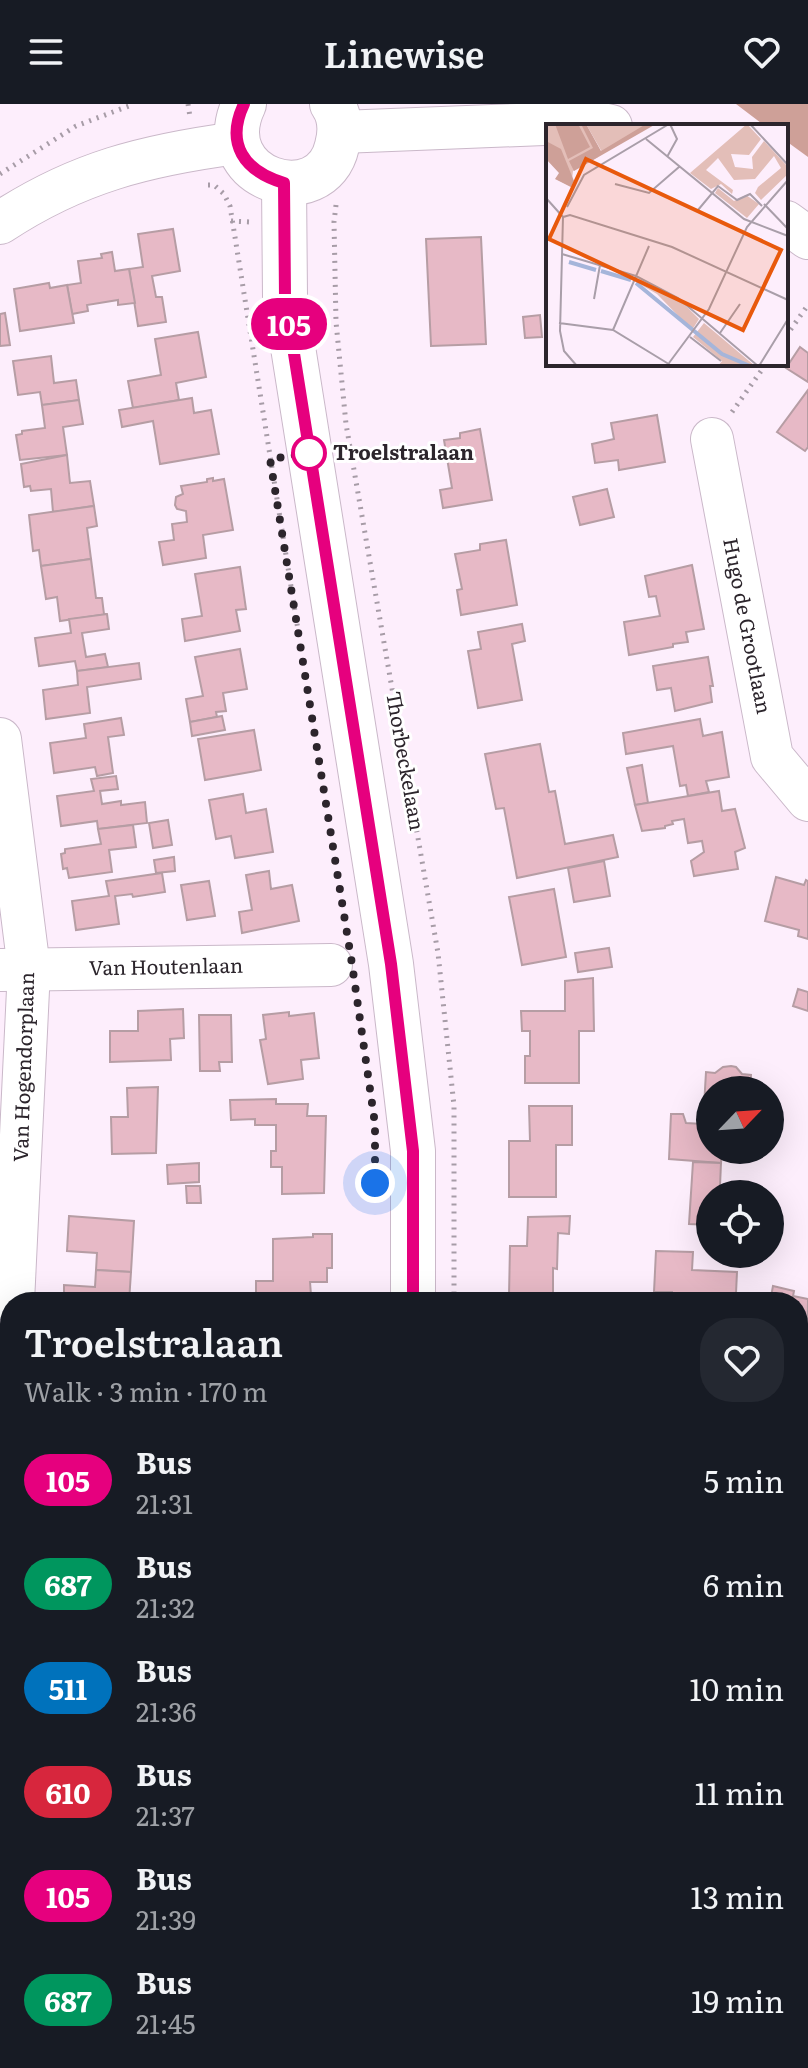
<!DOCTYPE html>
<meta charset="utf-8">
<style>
body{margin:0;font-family:Literata,serif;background:#242831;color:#f1f3f6;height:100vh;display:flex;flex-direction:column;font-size:30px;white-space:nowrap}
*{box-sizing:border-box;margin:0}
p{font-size:26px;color:#9ea1a6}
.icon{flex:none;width:44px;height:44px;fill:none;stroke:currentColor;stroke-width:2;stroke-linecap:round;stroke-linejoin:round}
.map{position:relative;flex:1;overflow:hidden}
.panel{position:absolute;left:0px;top:1188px;width:808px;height:776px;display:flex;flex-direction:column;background:#171b24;border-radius:32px 32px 0 0;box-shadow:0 8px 32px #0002}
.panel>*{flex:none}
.badge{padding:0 16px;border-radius:26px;font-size:28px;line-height:52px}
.needle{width:52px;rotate:65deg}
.buttons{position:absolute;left:696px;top:972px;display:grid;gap:16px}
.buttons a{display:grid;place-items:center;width:88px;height:88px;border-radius:50%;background:#171b24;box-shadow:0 8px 32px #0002;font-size:40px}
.you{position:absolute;width:40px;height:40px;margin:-20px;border:6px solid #fff;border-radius:50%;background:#1a73e8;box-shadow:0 0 0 12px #1a73e833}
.map>.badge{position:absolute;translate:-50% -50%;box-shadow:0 0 0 4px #fff}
.round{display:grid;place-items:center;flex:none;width:84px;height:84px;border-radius:32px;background:#242831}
.overview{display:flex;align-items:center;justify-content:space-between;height:136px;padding:0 24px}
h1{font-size:38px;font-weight:600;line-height:60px}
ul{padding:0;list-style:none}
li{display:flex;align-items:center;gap:24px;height:104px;padding:0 24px}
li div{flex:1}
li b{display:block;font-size:30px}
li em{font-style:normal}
li .badge{min-width:88px;font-weight:700;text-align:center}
header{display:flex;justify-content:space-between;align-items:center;height:104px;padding:0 24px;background:#171b24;font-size:36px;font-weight:600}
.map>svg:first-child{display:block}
.forest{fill:#cea098}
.building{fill:#e7b9c6;stroke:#b69da4;stroke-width:2}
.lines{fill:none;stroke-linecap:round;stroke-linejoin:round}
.minor-casing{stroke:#cab8c9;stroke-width:44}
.major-casing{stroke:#cab8c9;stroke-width:46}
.path{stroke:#a79ca7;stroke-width:5;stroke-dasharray:2 6;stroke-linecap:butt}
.minor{stroke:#fff;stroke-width:42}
.major{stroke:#fff;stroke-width:44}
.line-casing{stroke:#fff;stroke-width:18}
.line{stroke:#e6007e;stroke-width:12}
.walk{stroke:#2c252c;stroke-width:8;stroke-dasharray:0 14.4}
.stop-dot{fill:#fff;stroke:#e6007e;stroke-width:4}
.labels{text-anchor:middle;stroke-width:6;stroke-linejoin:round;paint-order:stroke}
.stop-label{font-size:20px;font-weight:bold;fill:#2c252c;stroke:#fff;text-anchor:start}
.street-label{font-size:20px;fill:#2c252c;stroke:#fff}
.inset-river{fill:none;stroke:#a5b5da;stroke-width:4}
.inset-road{fill:none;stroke:#a99ea9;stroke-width:2}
.view{fill:#e8590c;fill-opacity:0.15;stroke:#e8590c;stroke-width:4}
.inset-edge{fill:none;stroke:#2c252c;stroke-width:4}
</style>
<header><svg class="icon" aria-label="menu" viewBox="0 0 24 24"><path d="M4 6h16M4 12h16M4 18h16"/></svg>Linewise<svg class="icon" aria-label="heart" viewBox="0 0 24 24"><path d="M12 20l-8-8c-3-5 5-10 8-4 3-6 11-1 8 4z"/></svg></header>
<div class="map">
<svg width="808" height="1964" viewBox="0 0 808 1964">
<rect width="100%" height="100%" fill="#fdeefc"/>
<path class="forest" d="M736,0H808V53L786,37V22H765Z"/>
<g class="building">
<path d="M173,125L180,167L152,172L156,193H162L166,218L138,222L129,165L143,163L138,130Z"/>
<path d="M481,133L486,240L431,242L426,135Z"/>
<path d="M112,148L115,167L129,165L135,199L118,201V196L87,201L88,207L72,210L67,181L81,179L78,157L102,154L101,150Z"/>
<path d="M49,179L50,184L67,181L74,219L20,227L14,185Z"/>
<path d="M5,209L10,241L0,242V210Z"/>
<path d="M540,211L542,233L525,234L523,213Z"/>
<path d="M198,228L206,273L176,279L179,296L133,304L128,277L161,271L155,235Z"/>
<path d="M800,243L808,249V278L786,264Z"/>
<path d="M51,252L54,279L76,276L79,296L42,301L40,288L18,291L13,257Z"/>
<path d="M808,286V343L805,347L777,328Z"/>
<path d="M192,294L194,309L211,306L219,350L160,360L153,317L122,323L119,306Z"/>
<path d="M79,296L83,320L63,323L67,351L20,356L16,331L22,330V327L45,324L42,301Z"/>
<path d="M657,311L665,358L619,366L618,356L595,359L592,340L614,335L611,319Z"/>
<path d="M480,325L492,396L443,404L440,386L452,384L444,336L460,334V329Z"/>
<path d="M67,351L70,379L90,377L94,402L53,408L51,385L31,387L30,382L24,383L21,360Z"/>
<path d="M213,374V377L224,375L233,426L203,431L206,454L163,461L159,438L174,436L172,420L187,418L186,407L177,405L175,401L176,393L183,390L181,382L207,378V375Z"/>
<path d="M607,385L614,413L580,421L573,393Z"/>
<path d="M94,402L97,422L87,424L91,455L41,462L39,446L33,447L29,411Z"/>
<path d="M506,436L517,501L461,511L457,486L462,485L455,450L480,446V440Z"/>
<path d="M91,455L96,494H102L104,510H107L60,517L57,493L46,495L41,462Z"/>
<path d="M692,461L704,525L686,528L688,538L673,540V543L629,551L624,518L660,512L656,492L649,493L645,472Z"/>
<path d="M240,463L246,505L236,506L240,527L185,537L182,515L202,512L195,470Z"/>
<path d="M107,510L109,525L82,529L86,553L105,550L108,563L77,567L75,557L39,562L35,534L71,529L69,515Z"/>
<path d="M522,520L525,537L512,540L522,596L478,604L468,547L481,545L478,528Z"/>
<path d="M240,545L247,585L223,589L226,607L216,608L217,613L190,618L186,595L203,592L195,553Z"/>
<path d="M708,553L713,582H710L712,598L675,607L671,584L657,586L653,562Z"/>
<path d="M139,559L141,575L87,583L90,609L46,615L43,586L78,581L77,567Z"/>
<path d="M222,612L225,626L192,632L190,618Z"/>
<path d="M121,614L124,631L108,633L113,669L97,672L95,663L54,669L50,639L86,634L84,620Z"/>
<path d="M700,615L703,632L722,628L729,673L706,677L709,688L688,692L686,681L680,682L673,642L626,650L623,629Z"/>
<path d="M254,626L261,666L205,676L198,635Z"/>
<path d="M540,640L549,688L555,687L565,740L613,731L618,753L517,774L504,704L496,705L485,650Z"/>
<path d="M642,661L648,699L635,701L627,664Z"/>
<path d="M116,672L118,685L100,687L102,700L121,697V701L145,698L147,719L98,725L97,717L61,722L57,692L94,687L91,675Z"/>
<path d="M719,687L722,707L735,705L745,744L735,748L738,765L694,772L691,757L704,748L702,737L688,739L684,715L672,717L673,720L665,722V724L642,727L635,701Z"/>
<path d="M243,690L246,709L266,705L273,748L235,754L231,732L216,735L209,696Z"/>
<path d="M168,716L172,741L153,744L149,719Z"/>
<path d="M133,721L136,743L109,746L112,768L69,774L67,764L63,765L61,750L65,749V745L101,740L98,725Z"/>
<path d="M174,753L175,767L156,769L154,756Z"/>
<path d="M604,757L610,792L574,798L568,764Z"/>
<path d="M269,767L271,785L292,781L299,817L242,829L239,808L252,806L246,771Z"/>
<path d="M162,769L165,788L133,793L132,790L115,792L119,820L76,826L72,797L109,792L106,777Z"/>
<path d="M776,773L804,781L806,776L808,777V835L798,832L799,826L765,817Z"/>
<path d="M209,777L215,812L187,816L181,781Z"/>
<path d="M554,785L566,853L522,861L509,793Z"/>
<path d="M609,844L612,863L578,868L575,849Z"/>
<path d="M593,874L594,927H579V979H525V952H530V927H522L521,907H565V877Z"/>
<path d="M798,885L808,888V907L793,902Z"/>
<path d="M183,905L184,934L170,935L171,956L110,958V927H138V907Z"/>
<path d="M289,908V912L314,909L319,954L301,956L303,975L268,980L260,936L266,935L263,911Z"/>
<path d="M199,911H231L232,958H219L220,967H200Z"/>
<path d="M731,962L736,963L742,970L751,971L750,986H710V1046H722L721,1059L669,1055L671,1010H683L686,1019L703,1020L706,968L715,969L723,963Z"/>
<path d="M158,983L156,1049L112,1050L111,1013H128L127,984Z"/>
<path d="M276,995V1000H308L307,1012H326L324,1089L282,1090V1063H271V1047H276V1021H255V1015L231,1016L230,996Z"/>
<path d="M529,1002H572V1041H556V1093H509V1037H530Z"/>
<path d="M693,1058L721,1059L720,1082L743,1084L742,1090H710V1121L689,1120Z"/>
<path d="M199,1059V1078L168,1080L167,1061Z"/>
<path d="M186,1082H200L201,1099H187Z"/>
<path d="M69,1112L134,1117L131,1168L96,1166L97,1149L67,1147Z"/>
<path d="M570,1112L569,1130L558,1129L557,1165L553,1164V1193L509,1192L510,1142H527L528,1113Z"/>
<path d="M313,1130H332V1164H327V1178H310L311,1191L328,1193H256V1177H273V1135L313,1133Z"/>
<path d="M656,1147L693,1148L692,1166L737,1168L736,1189H733V1198H672V1188H654Z"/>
<path d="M96,1166L131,1168L129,1198H64V1181L95,1183Z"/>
<path d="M773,1182L794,1187L793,1192L808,1195L807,1298L798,1297V1198H770Z"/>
<rect x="798" y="1365" width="10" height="53"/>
<path d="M0,1641H5V1647H10V1704H0Z"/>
<path d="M808,1892V1913L798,1915V1893Z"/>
</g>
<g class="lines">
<defs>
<g id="minor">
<path d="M341,28L593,18L611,22"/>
<path d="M786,118L808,134"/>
<path d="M0,119C77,68 147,51 237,39"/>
<path d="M712,335L772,653L808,696"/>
<path d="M0,635L29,865L13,1198"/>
<path d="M1,866L331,861"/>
<path d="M0,1338L9,1298L10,1269"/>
<path d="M798,1591L808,1592"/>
<path d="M0,1592L10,1593"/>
<path d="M0,1813L10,1816"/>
</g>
<g id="major">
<path d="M244,0C208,76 322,110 337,42C341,27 341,13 332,0"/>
<path d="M284,79L285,193L391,860L413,1047V1198"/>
<path d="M418,1954V1964"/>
</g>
</defs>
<use href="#minor" class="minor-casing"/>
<use href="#major" class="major-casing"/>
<g class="path">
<path d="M188,0L190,13"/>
<path d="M0,70L76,22L134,0"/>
<path d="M208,81H214L224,90L230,102L298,526"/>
<path d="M336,101L334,118L336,218L346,320L438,849L454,1002V1198"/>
<path d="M231,117L250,118"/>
<path d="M786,232L808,201"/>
<path d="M732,308L766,260"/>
</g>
<use href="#minor" class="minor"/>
<use href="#major" class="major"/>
</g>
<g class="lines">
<defs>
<path id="line" d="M244,0C225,40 244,67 284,79L285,193L391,860L413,1047V1198"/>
</defs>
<use href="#line" class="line-casing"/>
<use href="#line" class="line"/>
<path class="walk" d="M309,349L270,355L352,860L375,1020V1079"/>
</g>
<circle class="stop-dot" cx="309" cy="349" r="16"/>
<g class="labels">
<g class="stop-label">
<text x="333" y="356">Troelstralaan</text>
</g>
<g class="street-label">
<text transform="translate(747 522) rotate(79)" y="7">Hugo de Grootlaan</text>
<text transform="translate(405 657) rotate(80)" y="7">Thorbeckelaan</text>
<text transform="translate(166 863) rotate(-1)" y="7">Van Houtenlaan</text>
<text transform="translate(24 963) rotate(-88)" y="7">Van Hogendorplaan</text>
</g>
</g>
<g transform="translate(546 20)">
<rect width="242" height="242" fill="#fdeefc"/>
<path d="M0,0H37L52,33L27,47L25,63L10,55L14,49L0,33ZM40,0L93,1L104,0L56,28ZM201,0L215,15L203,31L185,30L189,43L207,45L206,33L218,17L242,43V50L215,76L209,69L212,63L235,44L228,32L209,55L188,56L172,34L160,46L187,66L186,70L175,60L165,65L144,49ZM172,64L188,77L200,71L213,80L201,94L169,69ZM90,158H97L138,180L153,195L146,206L111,170ZM158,199L209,242H172L176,237L147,213Z" fill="#e3beb8"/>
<path d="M9,0H32L44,23L22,35ZM35,0H40L55,27L100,0H110L28,47L23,37L47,24ZM0,17L15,25L28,57L25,63L9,55L13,49L0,35Z" fill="#cea098"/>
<path class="inset-river" d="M23,138L50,146M55,147L85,156M90,159L176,230L204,242"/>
<path class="inset-road" d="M204,0L242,41M100,15L198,95L242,112M121,33L131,15L124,0M69,60L103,69L133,43M0,74L17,93L24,91L126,123L242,176M218,80L242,105M21,83L38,51L123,0M152,86L172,62L191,76L204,70L216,82M17,93L14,207L18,227L31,242M16,130L90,152L132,174L212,242M48,175L54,141M13,199L67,206L126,242M67,206L103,122M174,209L194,180M144,213L175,237M123,239L163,185L201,103L242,56M213,242L242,195"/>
<path class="view" d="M40,35L235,126L197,206L3,115Z"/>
<rect width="242" height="242" class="inset-edge"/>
</g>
</svg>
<div class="buttons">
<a><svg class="needle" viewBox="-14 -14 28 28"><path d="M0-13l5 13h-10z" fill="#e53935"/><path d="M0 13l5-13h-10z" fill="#9ea1a6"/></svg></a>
<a><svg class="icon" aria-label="locate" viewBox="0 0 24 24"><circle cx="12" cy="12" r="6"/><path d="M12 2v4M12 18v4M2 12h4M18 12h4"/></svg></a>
</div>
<div class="you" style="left:375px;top:1079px"></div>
<b class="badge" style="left:289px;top:220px;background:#e6007e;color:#fff">105</b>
<section class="panel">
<div class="overview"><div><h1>Troelstralaan</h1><p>Walk · 3 min · 170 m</p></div><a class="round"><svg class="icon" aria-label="heart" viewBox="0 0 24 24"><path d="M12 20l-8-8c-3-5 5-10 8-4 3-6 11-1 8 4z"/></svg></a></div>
<ul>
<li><span class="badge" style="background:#e6007e;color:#fff">105</span><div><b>Bus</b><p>21:31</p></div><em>5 min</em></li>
<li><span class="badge" style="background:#00965e;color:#fff">687</span><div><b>Bus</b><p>21:32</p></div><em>6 min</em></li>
<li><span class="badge" style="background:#0072bc;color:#fff">511</span><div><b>Bus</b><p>21:36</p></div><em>10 min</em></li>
<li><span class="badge" style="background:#d7263d;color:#fff">610</span><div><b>Bus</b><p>21:37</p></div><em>11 min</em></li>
<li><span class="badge" style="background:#e6007e;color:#fff">105</span><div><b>Bus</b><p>21:39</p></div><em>13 min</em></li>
<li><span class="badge" style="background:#00965e;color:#fff">687</span><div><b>Bus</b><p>21:45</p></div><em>19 min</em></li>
</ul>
</section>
</div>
